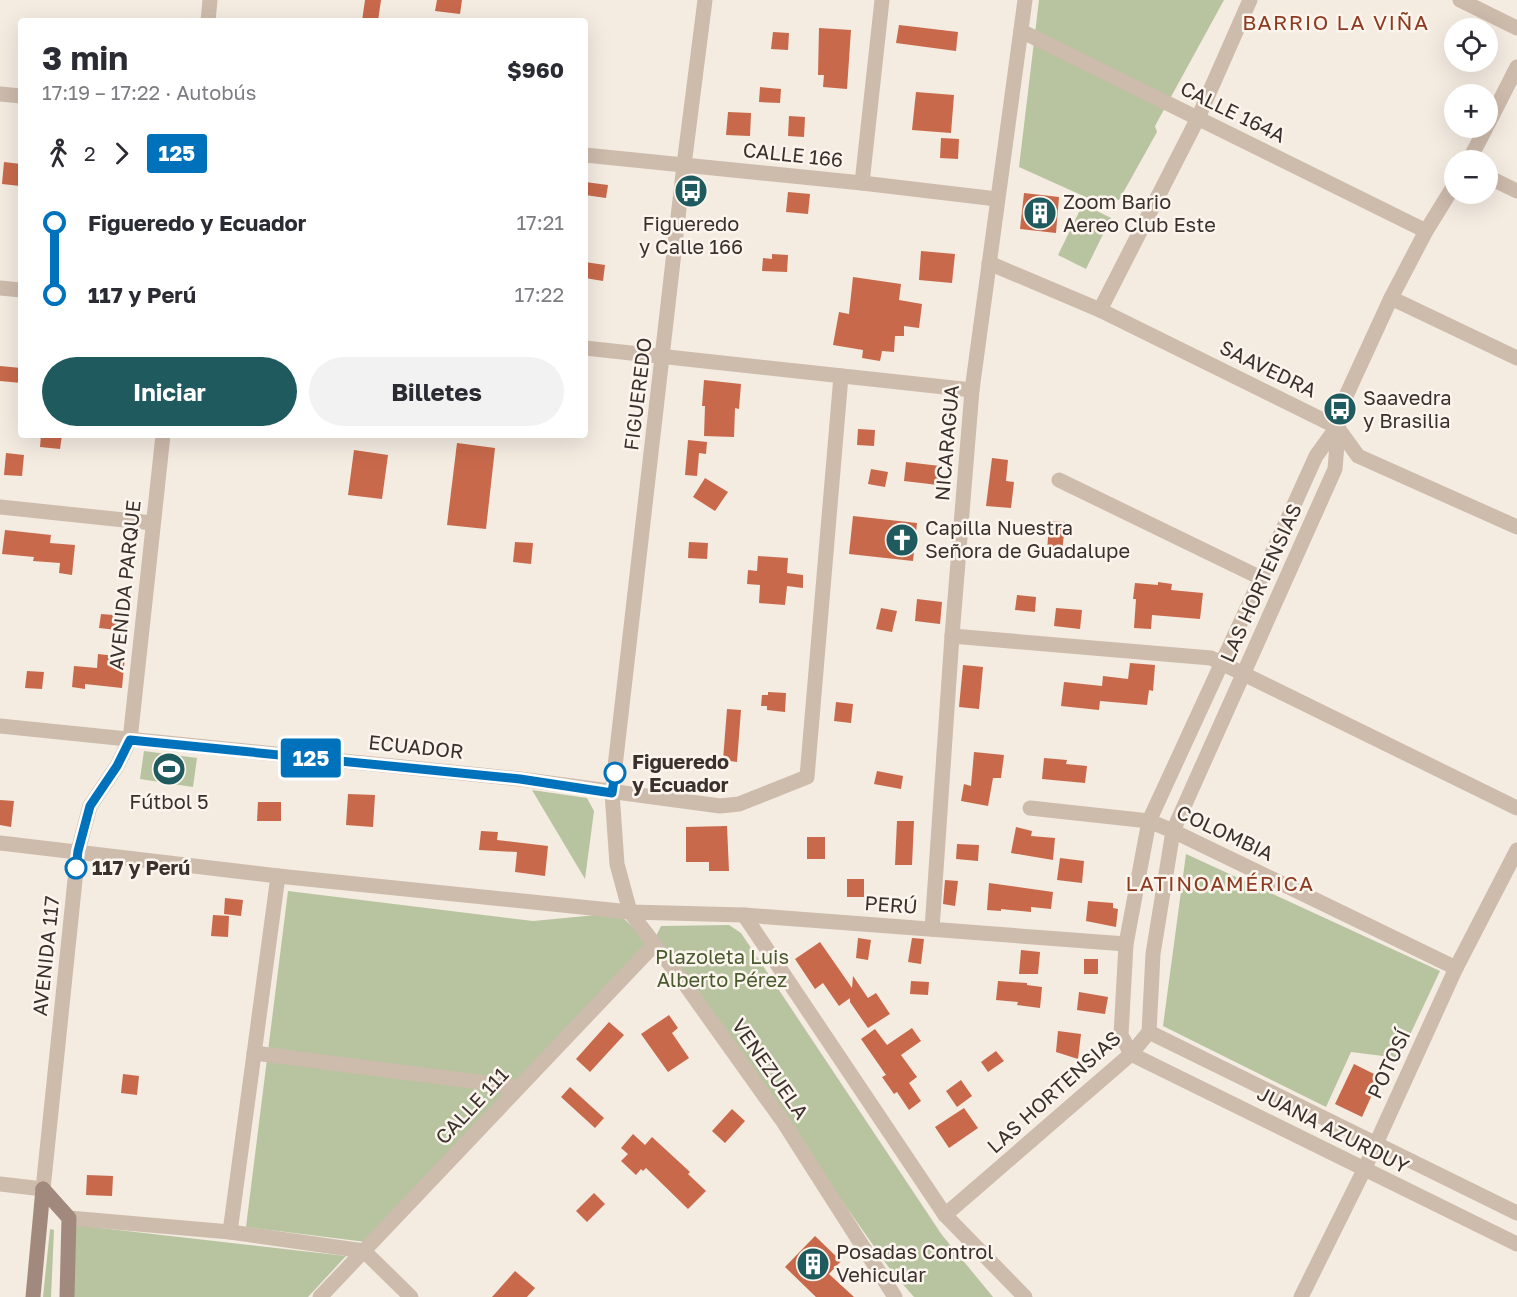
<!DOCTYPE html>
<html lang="es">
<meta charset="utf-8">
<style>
body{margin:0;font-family:"Golos Text",sans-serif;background:#f2f2f3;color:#2b2b33;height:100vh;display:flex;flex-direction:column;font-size:22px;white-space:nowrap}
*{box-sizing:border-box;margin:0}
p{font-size:20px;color:#7c7c81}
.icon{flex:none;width:33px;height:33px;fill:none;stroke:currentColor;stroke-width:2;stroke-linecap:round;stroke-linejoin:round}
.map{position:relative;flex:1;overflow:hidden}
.drawer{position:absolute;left:18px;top:18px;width:570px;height:420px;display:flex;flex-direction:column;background:#fff;border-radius:6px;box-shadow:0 6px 24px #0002}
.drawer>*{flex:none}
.badge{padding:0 12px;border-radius:4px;font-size:21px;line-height:39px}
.tools{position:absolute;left:1444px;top:18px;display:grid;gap:12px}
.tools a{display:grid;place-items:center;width:54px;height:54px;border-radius:50%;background:#fff;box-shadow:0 6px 24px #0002;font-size:30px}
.map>.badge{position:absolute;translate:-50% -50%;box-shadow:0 0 0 3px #fff}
.legs{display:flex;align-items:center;gap:9px;height:66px;padding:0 24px;font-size:20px}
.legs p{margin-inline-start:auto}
.head{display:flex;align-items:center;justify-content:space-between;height:102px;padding:0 24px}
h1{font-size:33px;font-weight:700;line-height:45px}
.action{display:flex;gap:12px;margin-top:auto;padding:12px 24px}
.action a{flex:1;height:69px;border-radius:36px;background:#1f5a5e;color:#fff;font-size:24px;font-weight:700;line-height:69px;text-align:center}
.action a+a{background:#f2f2f3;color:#2b2b33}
ul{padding:0 24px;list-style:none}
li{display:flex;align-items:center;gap:21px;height:72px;font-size:22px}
li i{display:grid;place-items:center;width:9px;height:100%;margin:0 8px;background:currentColor}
li i::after{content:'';width:15px;height:15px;margin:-8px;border:4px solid;border-radius:50%;background:#fff}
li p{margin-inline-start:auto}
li:first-child i{background:linear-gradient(#0000 50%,currentColor 0)}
li:last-child i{background:linear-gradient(currentColor 50%,#0000 0)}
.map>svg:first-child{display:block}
.green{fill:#b8c4a0}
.building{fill:#c8694b}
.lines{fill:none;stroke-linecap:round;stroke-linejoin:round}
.minor{stroke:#cdbbac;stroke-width:15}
.tertiary{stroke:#cdbbac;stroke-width:15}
.secondary{stroke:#a18a7d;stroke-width:15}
.line-1-casing{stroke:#fff;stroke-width:14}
.line-1{stroke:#0072bc;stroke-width:9}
.stop-1-dot{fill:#fff;stroke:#0072bc;stroke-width:3}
.labels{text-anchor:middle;stroke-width:5;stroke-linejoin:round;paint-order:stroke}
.street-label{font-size:20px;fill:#3b302b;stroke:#fbf5ee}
.poi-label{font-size:20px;fill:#3b302b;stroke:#fbf5ee;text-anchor:start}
.stop-label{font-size:20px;font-weight:bold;fill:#3b302b;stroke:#fbf5ee;text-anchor:start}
.park-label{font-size:20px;fill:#4a5a2e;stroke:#fbf5ee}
.neighbourhood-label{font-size:21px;letter-spacing:1.5px;fill:#8c3b22;stroke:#fbf5ee}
</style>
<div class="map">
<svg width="1517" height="1297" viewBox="0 0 1517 1297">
<rect width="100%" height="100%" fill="#f4ebe1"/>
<g class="green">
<path d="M1039,0H1224L1155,126L1157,132L1119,200L1115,199L1110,208L1019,167Z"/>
<path d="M1083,204L1111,218L1086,269L1058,255Z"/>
<path d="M144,751L197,758L193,787L140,779Z"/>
<path d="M532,790L587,798L594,811L585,879Z"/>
<path d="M1186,854L1440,971L1399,1058L1351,1052L1326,1107L1163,1026Z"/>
<path d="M288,891L533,921L618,913L657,950L374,1243L246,1227Z"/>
<path d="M729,925L741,933L942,1235L993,1297H914L892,1272L656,936L661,926Z"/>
<path d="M74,1225L346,1256L308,1297H71Z"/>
<path d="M50,1229L54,1230L51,1297H43Z"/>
</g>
<g class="building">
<path d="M365,0H381L378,21H362Z"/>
<path d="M437,0H462L460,14L435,11Z"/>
<path d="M899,25L958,32L956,51L896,43Z"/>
<path d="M819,28L851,30L847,89L823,87L824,75H818Z"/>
<path d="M773,32L789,33L788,50L771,49Z"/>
<path d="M760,87L781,89L780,103L759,102Z"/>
<path d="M916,92L954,95L951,133L912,130Z"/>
<path d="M728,112L751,113L750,136L726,135Z"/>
<path d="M789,116L805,117L804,137L788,136Z"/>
<path d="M941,138L959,139L958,159L940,158Z"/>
<path d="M4,162L21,164L20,186L2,184Z"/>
<path d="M585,182L608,185L606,198L585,195Z"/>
<path d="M788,192L810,194L808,214L786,212Z"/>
<path d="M1024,193L1059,197L1056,233L1020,229Z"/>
<path d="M921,251L955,254L952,283L919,280Z"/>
<path d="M772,254L788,255L787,272L762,271L763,258L772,259Z"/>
<path d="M585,262L605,265L603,281L585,278Z"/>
<path d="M853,277L901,284L899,300L922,304L919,328L904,326V336H895L894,352L882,351L880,361L862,358L863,350L833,345L839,312L849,314Z"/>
<path d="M0,366L21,368V383L0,381Z"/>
<path d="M704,380L741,384L739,409L735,408L734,437L704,436L705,406H702Z"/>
<path d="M858,429L875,430L874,446L857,445Z"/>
<path d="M41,435H62L60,449L40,447Z"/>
<path d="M688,440L707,442L706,454L699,453L697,476L685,475Z"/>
<path d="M457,443L495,448L486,529L447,525Z"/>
<path d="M354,450L388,455L382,499L348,495Z"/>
<path d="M6,453L24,455L22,476L4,475Z"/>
<path d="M992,458L1008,460L1006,481L1014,482L1011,508L986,506Z"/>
<path d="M906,462L940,466L938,485L904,481Z"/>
<path d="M871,469L888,472L885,487L868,484Z"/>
<path d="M705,478L728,492L715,511L693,497Z"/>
<path d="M853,516L917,523L913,561L849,554Z"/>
<path d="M1049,521L1065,522L1062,554L1047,553Z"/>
<path d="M5,530L51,535L50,543L75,545L72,575L59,573L60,563L33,561L34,557L2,554Z"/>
<path d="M515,542L533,543L531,564L513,562Z"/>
<path d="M689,542L708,543L707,559L688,558Z"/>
<path d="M758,556L788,558L787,573L803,575V588L787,586L785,605L759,603L760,585L747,584L748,570L757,571Z"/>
<path d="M1158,582L1172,584L1171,590L1203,593L1200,619L1152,615L1151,629L1134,628L1136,599H1133L1135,583L1158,585Z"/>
<path d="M1017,595L1036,597L1035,612L1015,610Z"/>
<path d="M917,599L942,602L940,624L915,621Z"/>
<path d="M881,608L897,611L892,632L876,629Z"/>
<path d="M1056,608L1082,610L1080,629L1054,626Z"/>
<path d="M101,614L127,616L126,631L99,628Z"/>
<path d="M98,654L125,657L122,688L85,684V689L72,687L74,666L97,668Z"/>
<path d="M1130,663L1155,665L1153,691L1149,690L1147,705L1100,701L1099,710L1061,706L1064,682L1102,686L1103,676L1128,679Z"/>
<path d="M963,665L983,667L979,709L959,707Z"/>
<path d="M27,671L44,672L42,689L25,688Z"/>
<path d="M768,692L786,693L785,712L767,710V706H761L762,695H768Z"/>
<path d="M836,702L853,704L851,723L834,721Z"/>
<path d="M727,709L741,710L737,762L723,760Z"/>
<path d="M974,752L1004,755L1001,778H993L988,806L961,801L964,784L971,786Z"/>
<path d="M1044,758L1067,760L1066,764L1087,766L1085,783L1042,779Z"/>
<path d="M877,771L903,776L901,789L874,784Z"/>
<path d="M348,794L375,795L373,827L346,825Z"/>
<path d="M0,800L14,801L11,827L0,825Z"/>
<path d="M258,802H281V821H257Z"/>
<path d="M897,821H914L912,865H895Z"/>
<path d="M727,826L729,871H709V862H686V827Z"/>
<path d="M1016,827L1032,831L1031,836L1055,838L1053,860L1011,853Z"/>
<path d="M481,831L498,832L497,840L548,846L545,876L515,872L517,852L479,850Z"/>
<rect x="807" y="837" width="18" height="22"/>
<path d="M957,844L979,845L978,861L956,859Z"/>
<path d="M1060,858L1084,861L1082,883L1057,880Z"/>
<rect x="847" y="879" width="17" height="18"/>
<path d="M945,880L958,881L955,906L943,904Z"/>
<path d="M989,883L1053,892L1051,909L1031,907V912L1001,909V911L987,910Z"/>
<path d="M225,898L243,900L241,916L224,914Z"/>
<path d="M1088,901L1113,903V908L1118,909L1116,927L1086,921Z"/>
<path d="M213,915L229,916L228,937L211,936Z"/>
<path d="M858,938L871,940L868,960L856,958Z"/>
<path d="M912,938L924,939L921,964L908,962Z"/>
<path d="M820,942L852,988L853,976L868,998L876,993L890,1014L868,1028L850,1002V998L839,1006L823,983L815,989L795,959Z"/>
<path d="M1021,950L1040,952L1038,974H1019Z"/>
<rect x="1084" y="959" width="14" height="15"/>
<path d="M911,981L929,982L928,995L910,994Z"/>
<path d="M998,981L1027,983V985L1042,987L1040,1008L1017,1005L1018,1002L996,1000Z"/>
<path d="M1079,992L1108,997L1105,1014L1077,1010Z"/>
<path d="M669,1015L678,1028L672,1033L689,1058L668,1072L641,1034Z"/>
<path d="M609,1022L624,1035L590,1072L576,1059Z"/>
<path d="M912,1028L921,1041L901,1055L917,1077L909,1083L921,1101L909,1110L897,1092L894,1094L882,1077L886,1075L861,1039L875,1029L887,1045Z"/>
<path d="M1058,1031L1081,1034L1078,1059L1056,1052Z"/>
<path d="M996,1051L1004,1061L988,1072L981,1062Z"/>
<path d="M1354,1064L1380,1077L1362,1117L1335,1104Z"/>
<path d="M123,1074L139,1076L137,1095L121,1093Z"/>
<path d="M961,1080L972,1096L957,1107L946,1091Z"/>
<path d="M570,1087L604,1118L595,1128L561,1097Z"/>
<path d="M964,1108L978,1128L949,1148L935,1127Z"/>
<path d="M732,1109L745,1121L725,1143L712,1131Z"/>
<path d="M633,1134L645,1145L652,1137L690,1172L688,1174L706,1191L688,1209L646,1168L643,1171L641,1169L636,1175L621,1161L628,1154L621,1148Z"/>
<path d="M87,1175L113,1176L112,1196L86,1195Z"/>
<path d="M594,1193L605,1204L587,1222L576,1211Z"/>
<path d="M815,1236L841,1261L829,1274L854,1297H816L785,1267Z"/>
<path d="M515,1271L535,1288L527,1297H492Z"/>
</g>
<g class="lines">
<g class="minor">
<path d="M705,0L684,165L612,793L617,864L630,912L684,983L784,1123L895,1297"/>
<path d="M1460,0L1517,28"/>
<path d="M1021,31L1426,231"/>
<path d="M0,94L21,96"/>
<path d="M1488,124L1517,67"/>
<path d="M585,155L862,183L997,199"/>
<path d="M1469,160L1486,128"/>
<path d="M1488,177L1517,191"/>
<path d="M862,183L882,0"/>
<path d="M989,263L1100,310L1337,427L1358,456L1517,527"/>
<path d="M0,288L21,290"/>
<path d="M1391,298L1517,358"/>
<path d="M1100,310L1198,118L1250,0"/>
<path d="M585,348L972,390"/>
<path d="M1337,427L1316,456L1261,578L1149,821L1126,944L1121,1035L1131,1054L1517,1244"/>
<path d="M1059,480L1261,578"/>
<path d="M0,507L153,523"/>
<path d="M952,636L1211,658L1517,808"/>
<path d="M0,726L520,779L720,806L739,804L807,777L841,376"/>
<path d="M1030,808L1149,821L1173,831L1456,968"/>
<path d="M0,843L278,876L630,912L744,915L1126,944"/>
<path d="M744,915L945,1215L1025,1297"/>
<path d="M932,929L952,636L972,390L1025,0"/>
<path d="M1149,1032L1517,1213"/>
<path d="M254,1053L518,1087"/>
<path d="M0,1184L43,1189"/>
<path d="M945,1215L1131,1054L1149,1032L1153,954L1173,831L1335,469L1340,409L1391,298L1426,231L1455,184"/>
<path d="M69,1218L230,1232L364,1251L411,1297"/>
<path d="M230,1232L278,876"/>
<path d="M320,1297L655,944"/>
<path d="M1301,1297L1364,1170L1456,968L1517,850"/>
</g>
<g class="tertiary">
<path d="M208,21L210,0"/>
<path d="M43,1189L78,851L90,806L117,766L130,740L163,435"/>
</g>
<g class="secondary">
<path d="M43,1189L69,1218L67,1297"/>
<path d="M33,1297L43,1189"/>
</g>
</g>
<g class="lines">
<defs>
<path id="line-1" d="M76,868L78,851L90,806L117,766L130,740L520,779L612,793L615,773"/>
</defs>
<use href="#line-1" class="line-1-casing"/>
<use href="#line-1" class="line-1"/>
</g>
<defs>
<symbol id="bus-disc" viewBox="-11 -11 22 22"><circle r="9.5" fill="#1f5a5e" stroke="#fbf5ee"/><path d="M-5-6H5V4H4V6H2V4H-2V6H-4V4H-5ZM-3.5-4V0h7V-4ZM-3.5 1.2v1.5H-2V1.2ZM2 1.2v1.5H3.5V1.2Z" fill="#fff"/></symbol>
<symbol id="building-disc" viewBox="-11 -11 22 22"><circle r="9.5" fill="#1f5a5e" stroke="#fbf5ee"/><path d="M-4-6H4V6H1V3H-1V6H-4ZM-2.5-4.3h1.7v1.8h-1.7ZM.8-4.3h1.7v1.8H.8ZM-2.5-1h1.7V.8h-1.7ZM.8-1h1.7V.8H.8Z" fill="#fff"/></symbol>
<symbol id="church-disc" viewBox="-11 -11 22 22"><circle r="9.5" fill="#1f5a5e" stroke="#fbf5ee"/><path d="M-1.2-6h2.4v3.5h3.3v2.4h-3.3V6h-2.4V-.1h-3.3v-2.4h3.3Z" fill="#fff"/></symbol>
<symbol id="stadium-disc" viewBox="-11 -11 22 22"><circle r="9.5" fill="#1f5a5e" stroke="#fbf5ee"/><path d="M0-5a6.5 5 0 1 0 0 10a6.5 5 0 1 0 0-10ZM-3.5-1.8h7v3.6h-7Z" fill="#fff"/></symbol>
</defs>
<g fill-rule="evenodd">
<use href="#bus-disc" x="672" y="172" width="38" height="38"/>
<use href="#building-disc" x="1021" y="194" width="38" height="38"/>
<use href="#bus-disc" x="1321" y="390" width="38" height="38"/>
<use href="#church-disc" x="883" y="521" width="38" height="38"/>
<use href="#stadium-disc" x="150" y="750" width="38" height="38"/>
<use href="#building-disc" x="794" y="1245" width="38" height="38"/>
</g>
<g class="stop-1-dot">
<circle cx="615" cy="773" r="10"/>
<circle cx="76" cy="868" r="10"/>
</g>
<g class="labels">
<g class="street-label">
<text transform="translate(1233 112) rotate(26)" y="7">CALLE 164A</text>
<text transform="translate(793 155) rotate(6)" y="7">CALLE 166</text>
<text transform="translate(1268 369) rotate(26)" y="7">SAAVEDRA</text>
<text transform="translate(638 394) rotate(-83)" y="7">FIGUEREDO</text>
<text transform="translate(947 443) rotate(-85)" y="7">NICARAGUA</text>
<text transform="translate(1261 583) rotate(-66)" y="7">LAS HORTENSIAS</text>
<text transform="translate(125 585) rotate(-84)" y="7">AVENIDA PARQUE</text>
<text transform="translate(416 747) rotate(6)" y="7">ECUADOR</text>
<text transform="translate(1225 833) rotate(25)" y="7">COLOMBIA</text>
<text transform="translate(891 905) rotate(4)" y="7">PERÚ</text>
<text transform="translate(46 956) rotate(-84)" y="7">AVENIDA 117</text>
<text transform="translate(1389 1064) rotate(-65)" y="7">POTOSÍ</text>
<text transform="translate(770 1069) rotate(55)" y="7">VENEZUELA</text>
<text transform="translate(1054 1092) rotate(-42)" y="7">LAS HORTENSIAS</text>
<text transform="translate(472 1106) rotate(-47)" y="7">CALLE 111</text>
<text transform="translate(1333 1130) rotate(27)" y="7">JUANA AZURDUY</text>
</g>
<g class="poi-label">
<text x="1063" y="209">Zoom Bario<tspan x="1063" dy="23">Aereo Club Este</tspan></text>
<text x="691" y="231" text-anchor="middle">Figueredo<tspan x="691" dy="23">y Calle 166</tspan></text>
<text x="1363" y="405">Saavedra<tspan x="1363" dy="23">y Brasilia</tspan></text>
<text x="925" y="535">Capilla Nuestra<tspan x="925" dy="23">Señora de Guadalupe</tspan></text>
<text x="169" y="809" text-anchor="middle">Fútbol 5</text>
<text x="836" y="1259">Posadas Control<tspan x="836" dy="23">Vehicular</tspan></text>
</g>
<g class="stop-label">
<text x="632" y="769">Figueredo<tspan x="632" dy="23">y Ecuador</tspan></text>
<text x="92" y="875">117 y Perú</text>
</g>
<g class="park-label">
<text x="722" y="964">Plazoleta Luis<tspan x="722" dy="23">Alberto Pérez</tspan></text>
</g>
<g class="neighbourhood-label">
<text x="1336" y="30">BARRIO LA VIÑA</text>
<text x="1220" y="891">LATINOAMÉRICA</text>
</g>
</g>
</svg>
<div class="tools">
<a><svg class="icon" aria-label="locate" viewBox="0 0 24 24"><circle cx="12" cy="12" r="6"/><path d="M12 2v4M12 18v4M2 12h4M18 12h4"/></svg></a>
<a>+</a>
<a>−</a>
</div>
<b class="badge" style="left:311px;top:758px;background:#0072bc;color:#fff">125</b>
<section class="drawer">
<div class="head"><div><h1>3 min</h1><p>17:19 – 17:22 · Autobús</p></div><b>$960</b></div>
<div class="legs"><svg class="icon" aria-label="walk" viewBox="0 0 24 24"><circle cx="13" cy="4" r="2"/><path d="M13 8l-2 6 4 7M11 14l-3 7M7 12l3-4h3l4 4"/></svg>2<svg class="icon" aria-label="forward" viewBox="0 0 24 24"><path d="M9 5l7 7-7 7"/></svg><b class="badge" style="background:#0072bc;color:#fff">125</b></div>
<ul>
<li><i style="color:#0072bc"></i><b>Figueredo y Ecuador</b><p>17:21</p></li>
<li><i style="color:#0072bc"></i><b>117 y Perú</b><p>17:22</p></li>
</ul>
<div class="action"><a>Iniciar</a><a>Billetes</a></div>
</section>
</div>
